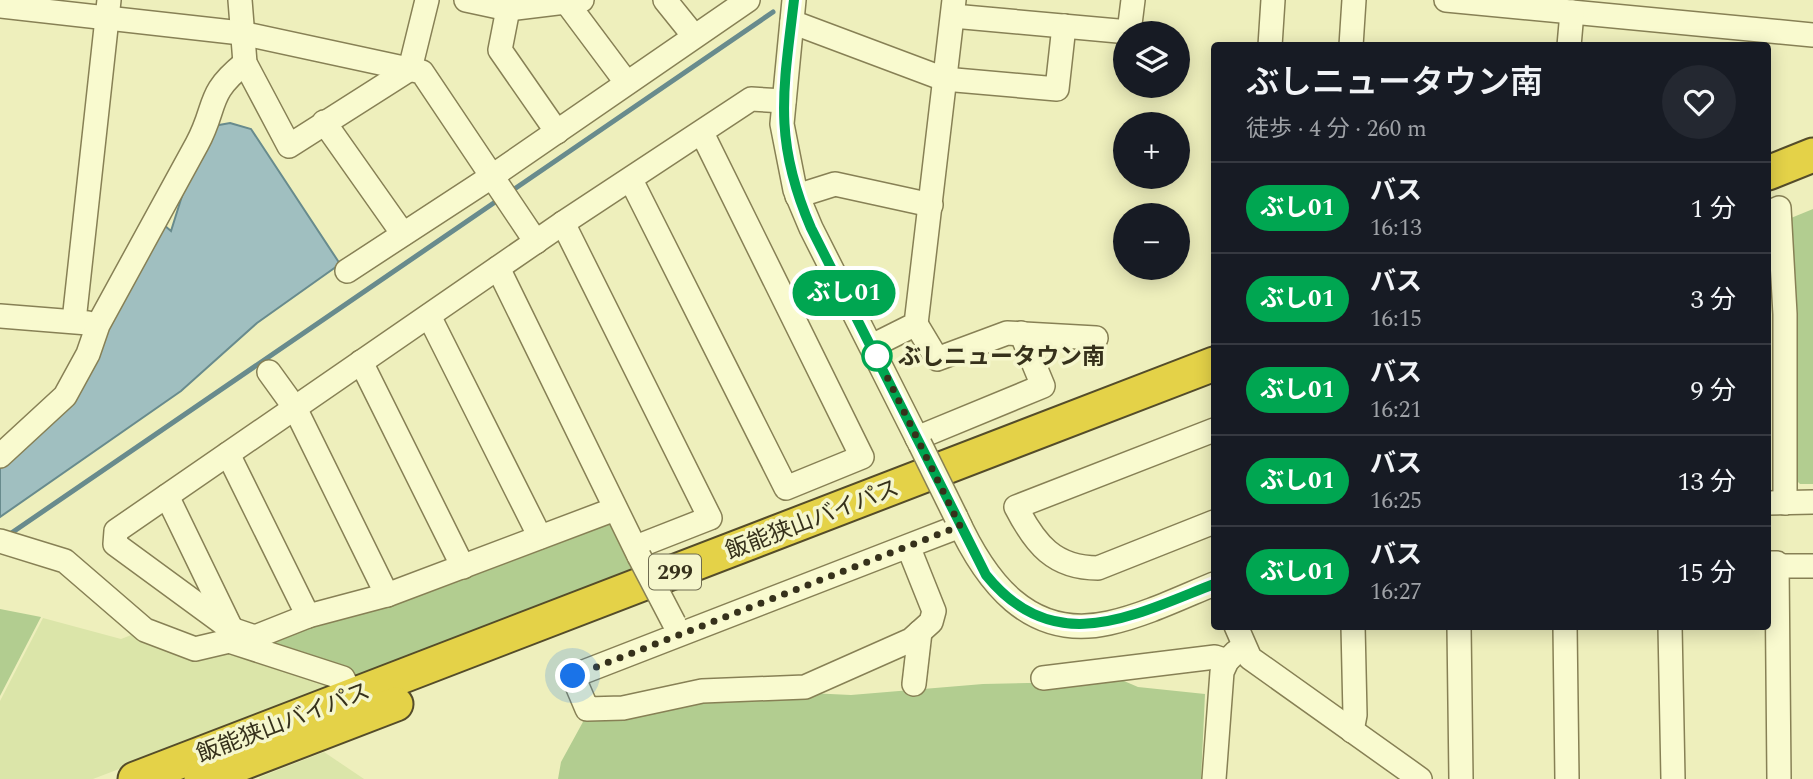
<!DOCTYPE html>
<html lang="ja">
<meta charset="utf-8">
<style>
body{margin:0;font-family:Spectral,"Noto Sans JP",serif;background:#242831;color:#f1f3f6;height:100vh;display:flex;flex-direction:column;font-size:26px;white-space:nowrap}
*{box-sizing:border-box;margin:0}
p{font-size:23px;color:#9ea1a6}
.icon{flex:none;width:38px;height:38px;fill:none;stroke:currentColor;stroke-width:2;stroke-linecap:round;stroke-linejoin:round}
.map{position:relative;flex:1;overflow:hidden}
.panel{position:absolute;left:1211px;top:42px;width:560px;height:588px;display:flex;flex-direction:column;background:#171b24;border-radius:7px;box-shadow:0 4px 18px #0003}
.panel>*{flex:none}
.badge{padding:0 14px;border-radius:23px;font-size:24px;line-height:46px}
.tools{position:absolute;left:1113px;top:21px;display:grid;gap:14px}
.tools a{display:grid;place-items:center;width:77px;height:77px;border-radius:50%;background:#171b24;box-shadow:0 4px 18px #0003;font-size:35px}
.you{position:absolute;width:35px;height:35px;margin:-18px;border:5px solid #fff;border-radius:50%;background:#1a73e8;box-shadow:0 0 0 10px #1a73e833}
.map>.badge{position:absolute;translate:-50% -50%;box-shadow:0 0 0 4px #fff}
.round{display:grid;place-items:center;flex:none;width:74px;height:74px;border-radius:37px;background:#242831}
.summary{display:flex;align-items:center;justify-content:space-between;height:119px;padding:0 35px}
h1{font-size:33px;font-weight:600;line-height:52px}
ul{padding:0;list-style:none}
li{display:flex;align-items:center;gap:21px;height:91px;padding:0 35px;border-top:2px solid #363941}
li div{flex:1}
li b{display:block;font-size:26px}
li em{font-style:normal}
li .badge{min-width:77px;font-weight:700;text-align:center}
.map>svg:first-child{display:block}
.farmland{fill:#dbe5a9}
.green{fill:#b2cd90}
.water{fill:#a0bfc0;stroke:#688b8d;stroke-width:2}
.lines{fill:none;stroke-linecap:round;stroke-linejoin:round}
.stream{stroke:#688b8d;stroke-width:5}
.minor-casing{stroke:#878055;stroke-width:26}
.highway-casing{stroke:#544c2a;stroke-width:37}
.minor{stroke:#f9facf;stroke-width:23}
.highway{stroke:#e4d248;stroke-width:33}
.minor-bridge-casing{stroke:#878055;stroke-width:26;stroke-linecap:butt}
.minor-bridge{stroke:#f9facf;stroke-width:23}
.line-casing{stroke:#fff;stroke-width:16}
.line{stroke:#00a651;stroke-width:10}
.walk{stroke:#36311b;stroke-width:7;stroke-dasharray:0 12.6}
.stop-dot{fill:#fff;stroke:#00a651;stroke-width:3.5}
.labels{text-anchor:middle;stroke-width:7;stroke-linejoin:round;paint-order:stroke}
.shield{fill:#f5f6cc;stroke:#6f6c50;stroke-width:2}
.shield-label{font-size:21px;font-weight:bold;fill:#36311b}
.stop-label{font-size:23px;font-weight:bold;fill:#36311b;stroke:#f5f6cc;text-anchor:start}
.street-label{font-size:23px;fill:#36311b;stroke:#f5f6cc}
</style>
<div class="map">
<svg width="1813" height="779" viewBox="0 0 1813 779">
<rect width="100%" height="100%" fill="#eeefbc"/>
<g class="farmland">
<path d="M43,618L121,639L139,632L230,645L341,684L93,779H0V701Z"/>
<path d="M324,752L364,779H259L260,777Z"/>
</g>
<g class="green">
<path d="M1813,209V484H1800L1795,479L1791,218Z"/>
<path d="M615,521L636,569L359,677L350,678L257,643L572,532Z"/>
<path d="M0,609L41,617L0,696Z"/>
<path d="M1124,681L1138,687L1205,694L1201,779H558L561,762L584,720L627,717L718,700L809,693L851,695L983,684Z"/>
</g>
<path class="water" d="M230,123L251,129L340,264L257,323L181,391L0,517V461L72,398L164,225L171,231L192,164L208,127Z"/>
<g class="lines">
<g class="stream">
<path d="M510,192L773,12"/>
<path d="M7,536L501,198"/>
</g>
<defs>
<g id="minor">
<path d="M240,0L245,63L289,146L410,69L427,0"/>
<path d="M466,0L508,9L582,0"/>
<path d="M665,0L694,36"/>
<path d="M794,0L782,124L795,190L811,228L920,444"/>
<path d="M1446,0L1813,35"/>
<path d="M567,3L626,82"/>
<path d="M0,6L241,33L422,72L536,242"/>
<path d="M508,9L500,50L557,132"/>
<path d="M953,16L1129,32L1133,0"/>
<path d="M792,22L944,79L1057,89L1064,26"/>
<path d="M1270,46L1273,0"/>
<path d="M1351,46L1354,0"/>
<path d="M1569,46L1572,12"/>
<path d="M324,122L403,234"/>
<path d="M631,180L786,488L862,457L702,133"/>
<path d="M797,196L835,184L931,205"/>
<path d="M1768,213L1779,208L1785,314V503"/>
<path d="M563,223L710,518L636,547"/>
<path d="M498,268L639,556"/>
<path d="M347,271L491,177L748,0"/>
<path d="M0,316L88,323"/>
<path d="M429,316L540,537"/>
<path d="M74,321L109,0"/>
<path d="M916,324L937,359L1007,333L1096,338"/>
<path d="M872,346L916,324L954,0"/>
<path d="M361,362L463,567"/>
<path d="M269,372L295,408L387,595"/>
<path d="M1214,430L1016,507C1035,544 1054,568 1098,568L1214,522"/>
<path d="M917,438L1043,386L1021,333"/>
<path d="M228,454L308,616"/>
<path d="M0,456L65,396L88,354L98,325C131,264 164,204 197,144C218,105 205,95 245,63"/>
<path d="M167,496L230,626"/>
<path d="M1768,503L1813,502"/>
<path d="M615,509L387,595L308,616L255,637L231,629L115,544L116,531L563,223L751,99L784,101"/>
<path d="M956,517C985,581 1029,641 1109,623C1145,615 1180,598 1214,584"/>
<path d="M0,541L65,561L145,630L195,649L229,641L343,678L352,696"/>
<path d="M908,546L934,611L931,622L911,640L805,687L702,691L623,708L587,709L573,676L908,546L960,526"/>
<path d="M1768,563H1777L1779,779"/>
<path d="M1777,566H1813"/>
<path d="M1236,626L1250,658L1420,779"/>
<path d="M1459,626L1461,779"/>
<path d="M1565,626L1567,779"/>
<path d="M1670,626L1673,779"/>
<path d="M1043,678L1215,657L1227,661"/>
<path d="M914,684L920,632"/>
<path d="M1352,731L1355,715L1353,626"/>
<path d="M1214,779L1222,672L1227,661L1236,652"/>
</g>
<g id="highway">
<path d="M1768,173L1813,155"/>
<path d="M135,779L1214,364"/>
<path d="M201,779L396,704"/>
</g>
</defs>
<use href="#minor" class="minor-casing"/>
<use href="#highway" class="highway-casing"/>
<use href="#minor" class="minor"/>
<use href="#highway" class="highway"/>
<defs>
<g id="minor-bridge">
<path d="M920,444L956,517"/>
<path d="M639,556L674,623"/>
</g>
</defs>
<use href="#minor-bridge" class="minor-bridge-casing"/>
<use href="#minor-bridge" class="minor-bridge"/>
</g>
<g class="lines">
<defs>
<path id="line" d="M794,0C783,92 773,140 811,228L986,575C1054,659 1132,616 1214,584"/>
</defs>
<use href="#line" class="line-casing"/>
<use href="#line" class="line"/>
<path class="walk" d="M573,676L960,526L872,346L877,356"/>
</g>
<circle class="stop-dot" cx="877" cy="356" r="14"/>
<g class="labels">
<rect class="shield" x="649" y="554.5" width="52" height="35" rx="5"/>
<g class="shield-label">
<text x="675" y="579">299</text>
</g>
<g class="stop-label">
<text x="898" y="364">ぶしニュータウン南</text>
</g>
<g class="street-label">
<text transform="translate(812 519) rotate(-21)" y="8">飯能狭山バイパス</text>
<text transform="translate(283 722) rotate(-21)" y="8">飯能狭山バイパス</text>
</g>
</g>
</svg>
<div class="tools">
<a><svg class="icon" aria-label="layers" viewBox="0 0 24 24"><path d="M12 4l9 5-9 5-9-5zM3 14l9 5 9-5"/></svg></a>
<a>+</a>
<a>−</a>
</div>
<div class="you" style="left:573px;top:676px"></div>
<b class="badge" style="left:844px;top:293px;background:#00a651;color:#fff">ぶし01</b>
<section class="panel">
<div class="summary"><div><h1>ぶしニュータウン南</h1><p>徒歩 · 4 分 · 260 m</p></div><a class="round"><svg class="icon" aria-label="heart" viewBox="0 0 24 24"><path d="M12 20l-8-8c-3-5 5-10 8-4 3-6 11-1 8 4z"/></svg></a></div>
<ul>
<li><span class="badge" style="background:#00a651;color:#fff">ぶし01</span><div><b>バス</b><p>16:13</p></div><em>1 分</em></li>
<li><span class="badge" style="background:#00a651;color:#fff">ぶし01</span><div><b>バス</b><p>16:15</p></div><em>3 分</em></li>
<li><span class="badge" style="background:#00a651;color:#fff">ぶし01</span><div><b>バス</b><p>16:21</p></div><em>9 分</em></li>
<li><span class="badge" style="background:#00a651;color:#fff">ぶし01</span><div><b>バス</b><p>16:25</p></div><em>13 分</em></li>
<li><span class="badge" style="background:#00a651;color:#fff">ぶし01</span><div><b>バス</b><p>16:27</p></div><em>15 分</em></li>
</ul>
</section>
</div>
